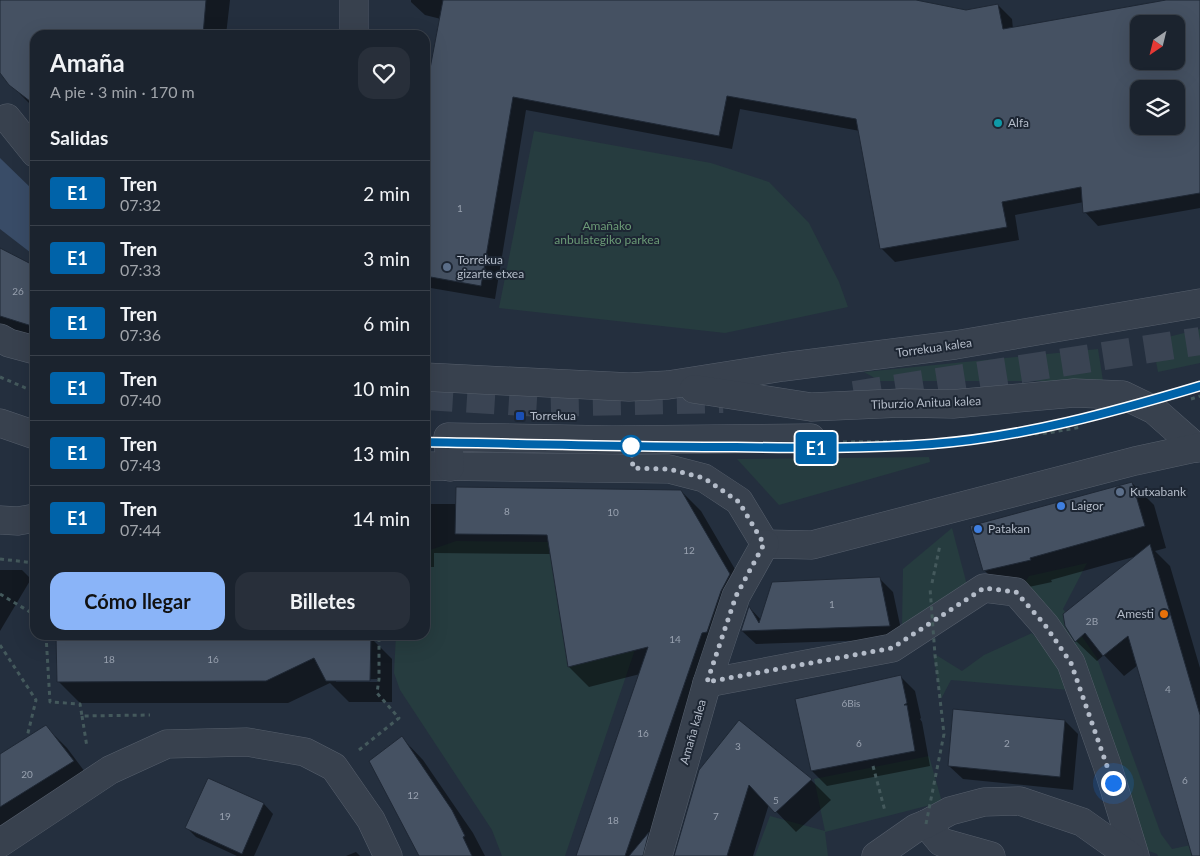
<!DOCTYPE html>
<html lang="es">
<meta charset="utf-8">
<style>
body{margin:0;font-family:Lato,sans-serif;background:#282f3a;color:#f1f3f6;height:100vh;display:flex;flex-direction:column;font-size:19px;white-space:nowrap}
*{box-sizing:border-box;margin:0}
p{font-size:16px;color:#a0a4aa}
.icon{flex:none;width:28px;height:28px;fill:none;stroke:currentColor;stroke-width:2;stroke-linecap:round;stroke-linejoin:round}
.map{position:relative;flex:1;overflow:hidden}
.drawer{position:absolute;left:30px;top:30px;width:400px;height:610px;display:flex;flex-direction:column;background:#1b232e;border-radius:15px;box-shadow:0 5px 20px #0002,0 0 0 1px #39404a}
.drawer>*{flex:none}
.badge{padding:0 10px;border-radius:4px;font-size:18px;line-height:32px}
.needle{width:32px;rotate:215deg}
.buttons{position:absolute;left:1130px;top:15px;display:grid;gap:10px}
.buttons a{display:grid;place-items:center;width:55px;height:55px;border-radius:10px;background:#1b232e;box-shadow:0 5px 20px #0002,0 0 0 1px #39404a;font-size:25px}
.you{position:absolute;width:25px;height:25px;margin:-12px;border:4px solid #fff;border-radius:50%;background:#1a73e8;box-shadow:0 0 0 8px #1a73e833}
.map>.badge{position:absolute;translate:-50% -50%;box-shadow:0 0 0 2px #fff}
h2{padding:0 20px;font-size:19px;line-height:45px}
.round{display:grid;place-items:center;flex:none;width:52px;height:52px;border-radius:15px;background:#282f3a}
.headline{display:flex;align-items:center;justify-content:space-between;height:85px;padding:0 20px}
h1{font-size:24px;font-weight:700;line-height:38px}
.cta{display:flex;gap:10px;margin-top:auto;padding:10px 20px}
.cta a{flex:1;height:58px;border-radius:15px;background:#8ab4f8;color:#111;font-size:20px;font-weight:700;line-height:58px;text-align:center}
.cta a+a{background:#282f3a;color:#f1f3f6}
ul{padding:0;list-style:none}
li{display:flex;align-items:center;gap:15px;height:65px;padding:0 20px;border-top:1px solid #39404a}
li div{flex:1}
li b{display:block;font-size:19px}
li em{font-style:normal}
li .badge{min-width:55px;font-weight:700;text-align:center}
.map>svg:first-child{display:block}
.green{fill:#263c3f}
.water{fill:#394c67}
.shadow{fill:#0007;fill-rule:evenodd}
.building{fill:#455162;stroke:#1f2835;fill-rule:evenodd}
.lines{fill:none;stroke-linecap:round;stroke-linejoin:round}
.minor-tunnel{stroke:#3a4453;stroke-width:28;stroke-dasharray:28 14;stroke-linecap:butt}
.minor-casing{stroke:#565f6c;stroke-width:29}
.path{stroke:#44595c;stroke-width:3;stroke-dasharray:4 4;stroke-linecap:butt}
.minor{stroke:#38414e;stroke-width:28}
.path-bridge{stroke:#44595c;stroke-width:3;stroke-dasharray:4 4;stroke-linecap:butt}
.line-casing{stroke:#fff;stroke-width:11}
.line{stroke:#0063a9;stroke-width:8}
.walk{stroke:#b4bcc9;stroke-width:5;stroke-dasharray:0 9}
.culture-dot{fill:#0f9aa8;stroke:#1d2633;stroke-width:2}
.service-dot{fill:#5c6f8a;stroke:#1d2633;stroke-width:2}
.transit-dot{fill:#1a4fb4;stroke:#1d2633;stroke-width:2}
.stop-dot{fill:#fff;stroke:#0063a9;stroke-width:2.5}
.shop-dot{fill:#3f7fe0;stroke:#1d2633;stroke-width:2}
.food-dot{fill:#e8710a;stroke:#1d2633;stroke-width:2}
.labels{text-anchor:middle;stroke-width:4;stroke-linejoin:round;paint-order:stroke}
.number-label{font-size:10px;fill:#98a1af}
.poi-label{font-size:12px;fill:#b4bcc9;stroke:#1d2633;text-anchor:start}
.park-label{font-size:12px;fill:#6b9a76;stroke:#1d2633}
.street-label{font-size:12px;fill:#b4bcc9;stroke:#1d2633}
</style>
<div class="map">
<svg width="1200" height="856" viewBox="0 0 1200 856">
<rect width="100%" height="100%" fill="#242f3e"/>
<g class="green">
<path d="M534,131L711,163L769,182L809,223L839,282L848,307L725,333L499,308Z"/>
<path d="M1200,329V363L1158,372L1152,341Z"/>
<path d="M1098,349L1103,381H880L864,372Z"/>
<path d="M929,457L930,462L779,505L737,459Z"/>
<path d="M952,528L967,585L902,625L903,569Z"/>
<path d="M456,541L647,543L662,570L565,856H502L492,830L400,690L394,673L396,635H425V550H430Z"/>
<path d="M1087,563L1063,609L1097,658L1161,834L1172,849L1200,843V856H1158L1157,854L1146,850L1022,587L1029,576Z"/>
<path d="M1032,633L1057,661L1069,690L951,680L941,699L933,653L962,671L984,655Z"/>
<path d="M929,756L942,802L825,832L828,856H755L770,816L825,831L814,779Z"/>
</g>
<path class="water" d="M0,158L35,192V256L0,229Z"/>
<g class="shadow">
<path d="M0,0H230L226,35H35V109L10,84L0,70Z"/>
<path d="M411,0H910L966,11L998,5L1012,19L1013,29L1173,0H1200V208L1098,226L1085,212L1084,202L1015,215L1019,240L895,262L881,248L860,131L740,109L732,149L526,110L495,299L425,287V102L441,19L425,15L411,2ZM1139,24H1176V61H1139ZM1139,89H1176V126H1139Z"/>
<path d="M0,248L35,267V342L0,328Z"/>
<path d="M1132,483L1154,505L1166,548L1155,551L1170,566L1200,668V839L1138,665L1124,676L1104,655L1097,661L1076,641L1066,626L1137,556L1051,580L1052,582L1006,592L984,570Z"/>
<path d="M681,491L701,511L750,595L741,611L667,856H578L640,674L589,687L569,667L551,554L434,553V567H425V504H457Z"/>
<path d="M0,570H22L31,579L0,631Z"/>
<path d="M880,579L893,592L903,639L756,644L742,631L750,608L761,620Z"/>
<path d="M370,637L392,659V702H349L330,683L288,703H80L58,681ZM377,679V682H336V680Z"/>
<path d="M900,676L915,691L921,718L920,719L922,722L930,766L827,786L812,771Z"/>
<path d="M1065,721L1078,734L1073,790L963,779L949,766Z"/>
<path d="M739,722L811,780L831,800L796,832L769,804L753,856H676Z"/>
<path d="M46,727L67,748L94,784L0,843V756Z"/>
<path d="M402,738L423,760L473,833L485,856H421Z"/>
<path d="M209,779L264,804L273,814L254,856H237L196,837L187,828Z"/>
<path d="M356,852L360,856H346Z"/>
</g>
<g class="building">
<path d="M0,0H206L203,35H35V105L9,85L0,73Z"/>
<path d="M443,0H916L966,10L998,4L1003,29L1166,0H1200V193L1083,213L1081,187L1002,202L1007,227L880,249L856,119L727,96L719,136L513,97L481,286L425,276V95ZM1139,24H1176V61H1139ZM1139,89H1176V126H1139Z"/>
<path d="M0,248L35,266V327L0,316Z"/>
<path d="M1132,482L1145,526L1030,558L1031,560L983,571L970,526Z"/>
<path d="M456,487L681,490L730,574L721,591L707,632L702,633L625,856H576L648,647L568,667L547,535L455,534Z"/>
<path d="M1150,544L1200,715V856H1192L1128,636L1103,656L1085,633L1075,642L1065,626L1063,614Z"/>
<path d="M880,577L890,626L741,631L749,606L759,623L772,582Z"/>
<path d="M56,636H371L370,681H326L314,658L266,681L57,682Z"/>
<path d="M901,675L907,703L904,705H907L915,751L811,771L795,699Z"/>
<path d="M953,709L1065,720L1060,777L948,766Z"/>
<path d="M739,720L812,779L775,813L749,785L727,856H674L699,770Z"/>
<path d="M46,725L74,761L0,807V754Z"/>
<path d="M402,736L452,810L465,836L463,837L472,856H419L369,761Z"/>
<path d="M208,778L264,803L242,854L185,828Z"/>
<path d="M649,832L643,856H629Z"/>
</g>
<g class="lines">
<g class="minor-tunnel">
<path d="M854,395L1200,341"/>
<path d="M425,396L540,403L723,399"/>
</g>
<defs>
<g id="minor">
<path d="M354,35V0"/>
<path d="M7,118L35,153"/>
<path d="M0,338L9,343L35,350"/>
<path d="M425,377L629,387L668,385L783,367L955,345L1200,303"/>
<path d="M694,389L811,407L902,403L953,404L1074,393L1123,395L1154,410L1197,448"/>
<path d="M0,423L35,435"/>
<path d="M425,466L669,469L704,478L739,501L765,544"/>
<path d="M450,467L448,437L613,440L811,438"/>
<path d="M0,520L18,521L35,518"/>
<path d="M765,544L812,545L1135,461L1200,447"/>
<path d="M707,683L892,648L984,588L1016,592L1045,625L1071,663L1107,765L1135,856"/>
<path d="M926,824L941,842L991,856"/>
<path d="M0,843L110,770L167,744L247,742L305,752L334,767L371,820L388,856"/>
<path d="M658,856L707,683L736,596L765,544"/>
<path d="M876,856L916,828L926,824L950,811L984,802L1020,801L1082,822L1130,856"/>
</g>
</defs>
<use href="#minor" class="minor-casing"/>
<g class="path">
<path d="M0,377L35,392"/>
<path d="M1191,399L1200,396"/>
<path d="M843,442L930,441L1048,433L1081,427"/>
<path d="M0,559L35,563"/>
<path d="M932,583L940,545"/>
<path d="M0,594L35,615"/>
<path d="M46,635L50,702L80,704L82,716L150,715"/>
<path d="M0,645L36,700L27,737"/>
<path d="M82,716L87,747"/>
<path d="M359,750L399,718L377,693L379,679V635"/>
<path d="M873,766L885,811"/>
</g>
<use href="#minor" class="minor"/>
<path class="path-bridge" d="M926,824L944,734L935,655L930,588"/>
</g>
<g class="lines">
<defs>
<path id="line" d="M425,442C528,444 632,447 735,447C801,448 866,449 932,444C1023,437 1113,412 1200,386"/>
</defs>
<use href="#line" class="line-casing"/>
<use href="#line" class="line"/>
<path class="walk" d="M631,446L633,468L669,469L704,478L739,502L764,544L736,596L707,682L892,648L984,588L1016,592L1045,625L1071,663L1113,783"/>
</g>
<circle class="culture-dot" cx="998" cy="123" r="5"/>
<g class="service-dot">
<circle cx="447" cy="267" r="5"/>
<circle cx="1120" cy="492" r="5"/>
</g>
<rect class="transit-dot" x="515" y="411" width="10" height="10" rx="2.5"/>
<circle class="stop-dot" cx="631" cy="446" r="10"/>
<g class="shop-dot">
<circle cx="1061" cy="506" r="5"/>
<circle cx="978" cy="529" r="5"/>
</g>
<circle class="food-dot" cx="1164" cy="614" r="5"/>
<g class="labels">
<g class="number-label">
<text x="460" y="212">1</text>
<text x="18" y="295">26</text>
<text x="507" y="515">8</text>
<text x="613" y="516">10</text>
<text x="689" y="554">12</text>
<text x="832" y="608">1</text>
<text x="1092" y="625">2B</text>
<text x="675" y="643">14</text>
<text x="109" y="663">18</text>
<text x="213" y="663">16</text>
<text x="1168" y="693">4</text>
<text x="851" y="707">6Bis</text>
<text x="643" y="737">16</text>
<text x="859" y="747">6</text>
<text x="1007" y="747">2</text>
<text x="738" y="750">3</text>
<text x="27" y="778">20</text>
<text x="1185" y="784">6</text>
<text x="413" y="799">12</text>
<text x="776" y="804">5</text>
<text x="225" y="820">19</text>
<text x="716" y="820">7</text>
<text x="613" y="824">18</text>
</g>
<g class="poi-label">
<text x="1008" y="127">Alfa</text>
<text x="457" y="264">Torrekua<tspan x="457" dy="14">gizarte etxea</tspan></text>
<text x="530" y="420">Torrekua</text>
<text x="1130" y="496">Kutxabank</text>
<text x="1071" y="510">Laigor</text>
<text x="988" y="533">Patakan</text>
<text x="1154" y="618" text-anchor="end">Amesti</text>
</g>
<g class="park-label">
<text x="607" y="230">Amañako<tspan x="607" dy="14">anbulategiko parkea</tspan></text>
</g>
<g class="street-label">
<text transform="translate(934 348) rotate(-8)" y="4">Torrekua kalea</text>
<text transform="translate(926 403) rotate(-2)" y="4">Tiburzio Anitua kalea</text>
<text transform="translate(693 732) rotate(-74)" y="4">Amaña kalea</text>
</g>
</g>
</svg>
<div class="buttons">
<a><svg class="needle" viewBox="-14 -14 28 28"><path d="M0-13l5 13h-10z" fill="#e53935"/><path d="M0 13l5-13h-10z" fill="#a0a4aa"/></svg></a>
<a><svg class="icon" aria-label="layers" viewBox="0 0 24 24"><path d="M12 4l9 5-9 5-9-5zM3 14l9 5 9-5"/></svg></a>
</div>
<div class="you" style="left:1113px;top:783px"></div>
<b class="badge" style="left:816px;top:448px;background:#0063a9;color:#fff">E1</b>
<section class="drawer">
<div class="headline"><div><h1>Amaña</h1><p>A pie · 3 min · 170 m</p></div><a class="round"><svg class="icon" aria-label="heart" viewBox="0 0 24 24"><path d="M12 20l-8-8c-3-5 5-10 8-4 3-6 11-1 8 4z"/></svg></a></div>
<h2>Salidas</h2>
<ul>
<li><span class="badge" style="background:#0063a9;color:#fff">E1</span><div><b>Tren</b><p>07:32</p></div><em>2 min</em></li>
<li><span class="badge" style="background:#0063a9;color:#fff">E1</span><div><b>Tren</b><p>07:33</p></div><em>3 min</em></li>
<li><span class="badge" style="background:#0063a9;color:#fff">E1</span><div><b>Tren</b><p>07:36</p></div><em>6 min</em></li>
<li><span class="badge" style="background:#0063a9;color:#fff">E1</span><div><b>Tren</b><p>07:40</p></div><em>10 min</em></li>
<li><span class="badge" style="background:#0063a9;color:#fff">E1</span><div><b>Tren</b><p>07:43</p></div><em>13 min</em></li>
<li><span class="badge" style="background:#0063a9;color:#fff">E1</span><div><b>Tren</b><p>07:44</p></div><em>14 min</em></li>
</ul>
<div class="cta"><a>Cómo llegar</a><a>Billetes</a></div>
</section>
</div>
